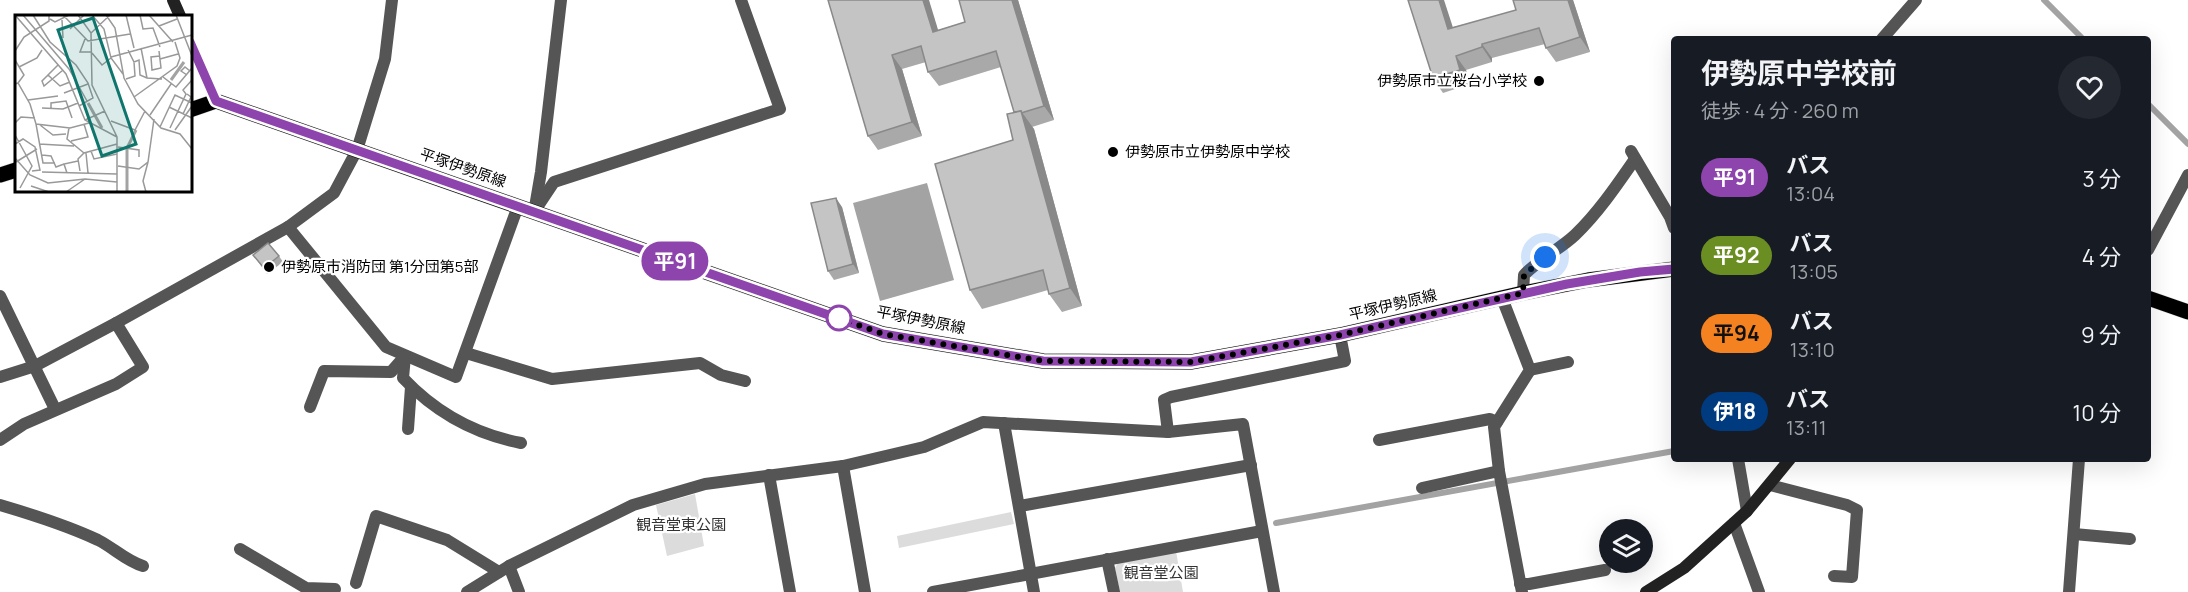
<!DOCTYPE html>
<html lang="ja">
<meta charset="utf-8">
<style>
body{margin:0;font-family:Manrope,"Noto Sans JP",sans-serif;background:#242831;color:#f1f3f6;height:100vh;display:flex;flex-direction:column;font-size:22px;white-space:nowrap}
*{box-sizing:border-box;margin:0}
p{font-size:20px;color:#9ea1a6}
.icon{flex:none;width:33px;height:33px;fill:none;stroke:currentColor;stroke-width:2;stroke-linecap:round;stroke-linejoin:round}
.map{position:relative;flex:1;overflow:hidden}
.details{position:absolute;left:1671px;top:36px;width:480px;height:426px;display:flex;flex-direction:column;background:#171b24;border-radius:6px;box-shadow:0 6px 24px #0002}
.details>*{flex:none}
.badge{padding:0 12px;border-radius:20px;font-size:21px;line-height:39px}
.buttons{position:absolute;left:1599px;top:519px;display:grid;gap:12px}
.buttons a{display:grid;place-items:center;width:54px;height:54px;border-radius:50%;background:#171b24;box-shadow:0 6px 24px #0002;font-size:30px}
.you{position:absolute;width:30px;height:30px;margin:-15px;border:4px solid #fff;border-radius:50%;background:#1a73e8;box-shadow:0 0 0 9px #1a73e833}
.map>.badge{position:absolute;translate:-50% -50%;box-shadow:0 0 0 3px #fff}
.round{display:grid;place-items:center;flex:none;width:63px;height:63px;border-radius:32px;background:#242831}
.head{display:flex;align-items:center;justify-content:space-between;height:102px;padding:0 30px}
h1{font-size:28px;font-weight:700;line-height:45px}
ul{padding:0;list-style:none}
li{display:flex;align-items:center;gap:18px;height:78px;padding:0 30px}
li div{flex:1}
li b{display:block;font-size:22px}
li em{font-style:normal}
li .badge{min-width:66px;font-weight:700;text-align:center}
.map>svg:first-child{display:block}
.green{fill:#dcdcdc}
.water{fill:#a3a3a3}
.lines{fill:none;stroke-linecap:round;stroke-linejoin:round}
.stream{stroke:#a3a3a3;stroke-width:6}
.primary-casing{stroke:#dbdbdb;stroke-width:16}
.street{stroke:#555;stroke-width:12}
.secondary{stroke:#222;stroke-width:12}
.primary{stroke:#000;stroke-width:15}
.wall{fill:#a9a9a9}
.shaded-wall{fill:#898989}
.building{fill:#c4c4c4;stroke:#898989;stroke-width:1.5}
.line-casing{stroke:#fff;stroke-width:14}
.line{stroke:#8e44ad;stroke-width:9}
.walk{stroke:#000;stroke-width:6;stroke-dasharray:0 10.8}
.poi-dot{fill:#000;stroke:#fff;stroke-width:2}
.stop-dot{fill:#fff;stroke:#8e44ad;stroke-width:3}
.labels{text-anchor:middle;stroke-width:4.5;stroke-linejoin:round;paint-order:stroke}
.poi-label{font-size:15px;fill:#000;stroke:#fff;text-anchor:start}
.street-label{font-size:15px;fill:#000;stroke:#fff}
.park-label{font-size:15px;fill:#333;stroke:#fff}
.inset-river{fill:none;stroke:#a3a3a3;stroke-width:3}
.inset-road{fill:none;stroke:#999;stroke-width:1.5}
.view{fill:#0f766e;fill-opacity:0.15;stroke:#0f766e;stroke-width:3}
.inset-edge{fill:none;stroke:#000;stroke-width:3}
</style>
<div class="map">
<svg width="2188" height="592" viewBox="0 0 2188 592">
<rect width="100%" height="100%" fill="#fff"/>
<g class="green">
<path d="M695,494L704,546L667,556L656,505Z"/>
<path d="M1011,512L1014,524L899,548L897,536Z"/>
<path d="M1176,551L1183,592H1120L1115,568L1119,561Z"/>
</g>
<path class="water" d="M927,183L954,280L880,301L853,203Z"/>
<g class="lines">
<g class="stream">
<path d="M2044,0L2083,39"/>
<path d="M2148,104L2188,144"/>
<path d="M1276,523L1674,451"/>
</g>
<defs>
<g id="primary">
<path d="M190,110L216,101L883,334L1043,361L1191,362L1340,335L1523,293L1588,280L1674,269"/>
<path d="M0,175L16,170"/>
<path d="M2148,298L2188,312"/>
</g>
</defs>
<use href="#primary" class="primary-casing"/>
<g class="street">
<path d="M1882,39L1916,0"/>
<path d="M1631,151L1670,217L1674,228"/>
<path d="M535,207L541,172L561,0"/>
<path d="M534,212L554,182L780,109L741,0"/>
<path d="M288,227L386,347L456,377L518,206"/>
<path d="M2148,250L2188,175"/>
<path d="M1523,293L1524,275C1539,259 1559,250 1575,235C1598,213 1617,185 1635,159"/>
<path d="M0,296L55,409"/>
<path d="M1502,298L1530,370L1494,427L1499,471L1522,592"/>
<path d="M466,353L552,379L700,363L721,375L745,381"/>
<path d="M405,356L403,378C436,413 474,434 521,443"/>
<path d="M1530,370L1568,362"/>
<path d="M0,377L35,366L116,323L288,227L334,193L357,150L385,59L392,0"/>
<path d="M310,407L324,371L391,372L405,356"/>
<path d="M1004,423L1034,592"/>
<path d="M408,429L411,387"/>
<path d="M1168,432L1164,400L1171,397L1345,361L1340,335"/>
<path d="M0,440L24,424L116,384L143,367L116,323"/>
<path d="M1379,440L1490,419L1497,422"/>
<path d="M1738,459L1747,511"/>
<path d="M843,466L865,592"/>
<path d="M769,475L790,592"/>
<path d="M1770,485L1847,505L1857,510L1852,577L1834,576"/>
<path d="M1422,488L1499,471"/>
<path d="M0,505C34,515 66,525 98,540C114,548 126,561 143,566"/>
<path d="M1020,506L1251,465"/>
<path d="M1734,523L1759,592"/>
<path d="M2074,534L2130,539"/>
<path d="M240,549L306,588L335,589L334,592"/>
<path d="M1107,559L1114,592"/>
<path d="M509,566L519,592"/>
<path d="M356,583L376,516L447,540L499,572"/>
<path d="M1520,584H1529L1605,570"/>
<path d="M467,592L509,566L633,505L705,484L843,466L924,447L983,422L1168,432L1243,424L1274,592"/>
<path d="M933,592L1262,531"/>
<path d="M2069,592L2079,459"/>
</g>
<g class="secondary">
<path d="M173,0L180,16"/>
<path d="M190,42L216,101"/>
<path d="M1646,592L1684,568L1747,511L1790,459"/>
</g>
<use href="#primary" class="primary"/>
</g>
<g class="wall">
<path d="M828,0L938,30L965,22L959,0H1018L1054,120L1032,127L1034,129L1082,306L1062,312L1049,294L1048,290L982,309L970,290L1013,140L1014,112L1001,67L939,86L928,72L926,62L902,69L922,136L878,150L868,136Z"/>
<path d="M1573,0L1590,52L1556,62L1546,48L1545,44L1492,58V62L1466,70L1470,84L1443,93L1433,78L1453,27Z"/>
<path d="M842,207L859,273L834,280L828,271Z"/>
<path d="M253,255L279,256L283,262L267,274Z"/>
</g>
<g class="shaded-wall">
<path d="M923,0H929L943,46L933,32Z"/>
<path d="M1012,0H1018L1054,120L1044,106Z"/>
<path d="M1439,0H1444L1458,43L1448,29Z"/>
<path d="M1568,0H1573L1590,52L1580,37Z"/>
<path d="M1482,44L1492,58V62L1482,47Z"/>
<path d="M892,55L902,69L922,136L912,122Z"/>
<path d="M1456,56L1466,70L1470,84L1460,70Z"/>
<path d="M1021,111L1034,129L1082,306L1070,288Z"/>
<path d="M836,198L842,207L859,273L853,264Z"/>
</g>
<g class="building">
<path d="M828,0H923L933,32L965,22L959,0H1012L1044,106L1021,113V111L1014,112L996,51L928,72L921,46L892,55L912,122L868,136Z"/>
<path d="M1408,0H1439L1448,29L1516,10L1513,0H1568L1580,37L1546,48L1539,28L1482,44V47L1456,56L1460,70L1433,78Z"/>
<path d="M1021,111L1070,288L1049,294L1043,270L970,290L935,164L1013,140L1007,114Z"/>
<path d="M836,198L853,264L828,271L811,203Z"/>
<path d="M268,243L279,256L264,268L253,255Z"/>
</g>
<g class="lines">
<defs>
<path id="line" d="M190,42L216,101L883,334L1043,361L1191,362L1340,335L1567,284L1640,272L1674,269"/>
</defs>
<use href="#line" class="line-casing"/>
<use href="#line" class="line"/>
<path class="walk" d="M839,318L883,334L1043,361L1191,362L1340,335L1523,293L1524,275L1545,257"/>
</g>
<g class="poi-dot">
<circle cx="1539" cy="81" r="6"/>
<circle cx="1113" cy="152" r="6"/>
<circle cx="269" cy="267" r="6"/>
</g>
<circle class="stop-dot" cx="839" cy="318" r="12"/>
<g class="labels">
<g class="poi-label">
<text x="1527" y="86" text-anchor="end">伊勢原市立桜台小学校</text>
<text x="1125" y="157">伊勢原市立伊勢原中学校</text>
<text x="281" y="272">伊勢原市消防団 第1分団第5部</text>
</g>
<g class="street-label">
<text transform="translate(463 168) rotate(19)" y="5">平塚伊勢原線</text>
<text transform="translate(1393 305) rotate(-13)" y="5">平塚伊勢原線</text>
<text transform="translate(921 320) rotate(11)" y="5">平塚伊勢原線</text>
</g>
<g class="park-label">
<text x="681" y="530">観音堂東公園</text>
<text x="1161" y="578">観音堂公園</text>
</g>
</g>
<g transform="translate(15 15)">
<rect width="177" height="177" fill="#fff"/>
<path class="inset-river" d="M156,65L169,47M73,88L87,113M112,177V133L121,115"/>
<path class="inset-road" d="M0,0L51,59L70,105L102,122M8,0L54,54L72,86M18,0L35,27L61,50L73,68L78,83L64,91M48,0L73,26L115,19M63,0L76,18L77,70L102,122V177M77,0L89,14L96,43L108,59M91,0L100,13L109,63L123,89L146,113L165,119L177,134M111,0L119,33M125,0L128,14L138,13L145,32M134,0L158,27M161,0L177,41M35,4L40,7L54,0M47,5L48,23M144,11L162,4M55,14L69,0M76,18L95,0M70,24L65,37H76M126,33L132,63L147,64M113,35L119,47L124,45L125,60L132,63M0,36L9,22L34,6V0M144,36L146,53L137,55L136,42L145,41M77,38L87,50L96,43M96,42L177,20M145,44L163,39M0,45L9,60L3,68M43,50L33,60L45,71L55,67M4,52L22,43L27,35M33,60L27,66L29,71L48,55M172,60L166,56L170,52L175,56M148,62L161,72L177,53M111,64L120,61L119,47M0,69L3,68L15,89L21,109L55,113L74,108M49,78L73,69M119,82L162,51L165,43L160,27M13,85L43,81M154,92L177,103M27,93L48,94L63,88M36,94V88L51,86L57,103M168,99L176,82L172,79M135,100L156,69M70,105L90,96M96,106L120,115L130,96M0,108L6,102L20,103M21,109L28,148H40M25,110L38,120L51,119M145,112L160,80L177,88M54,113L52,124L69,138M155,113L171,79L168,75L177,65M160,115L177,91M0,120L17,151L5,173M56,126L73,122L69,109M0,129L8,124L20,132L25,155L17,156M24,129L59,131M103,132L124,135V142M76,136L79,144L102,139M71,138L73,158M27,140L36,141L41,152L49,149M0,143L15,160L33,168L70,164L102,167M1,147L22,134M103,151L124,154L133,147L139,104M65,156L63,144L69,138L102,129M27,157L102,159M52,158L49,149L63,146M16,171L34,177M51,177L70,164M131,177L128,166L133,147"/>
<path class="view" d="M78,3L121,129L87,141L43,15Z"/>
<rect width="177" height="177" class="inset-edge"/>
</g>
</svg>
<div class="buttons">
<a><svg class="icon" aria-label="layers" viewBox="0 0 24 24"><path d="M12 4l9 5-9 5-9-5zM3 14l9 5 9-5"/></svg></a>
</div>
<div class="you" style="left:1545px;top:257px"></div>
<b class="badge" style="left:675px;top:261px;background:#8e44ad;color:#fff">平91</b>
<section class="details">
<div class="head"><div><h1>伊勢原中学校前</h1><p>徒歩 · 4 分 · 260 m</p></div><a class="round"><svg class="icon" aria-label="heart" viewBox="0 0 24 24"><path d="M12 20l-8-8c-3-5 5-10 8-4 3-6 11-1 8 4z"/></svg></a></div>
<ul>
<li><span class="badge" style="background:#8e44ad;color:#fff">平91</span><div><b>バス</b><p>13:04</p></div><em>3 分</em></li>
<li><span class="badge" style="background:#6b8e23;color:#fff">平92</span><div><b>バス</b><p>13:05</p></div><em>4 分</em></li>
<li><span class="badge" style="background:#f58220;color:#111">平94</span><div><b>バス</b><p>13:10</p></div><em>9 分</em></li>
<li><span class="badge" style="background:#003b80;color:#fff">伊18</span><div><b>バス</b><p>13:11</p></div><em>10 分</em></li>
</ul>
</section>
</div>
